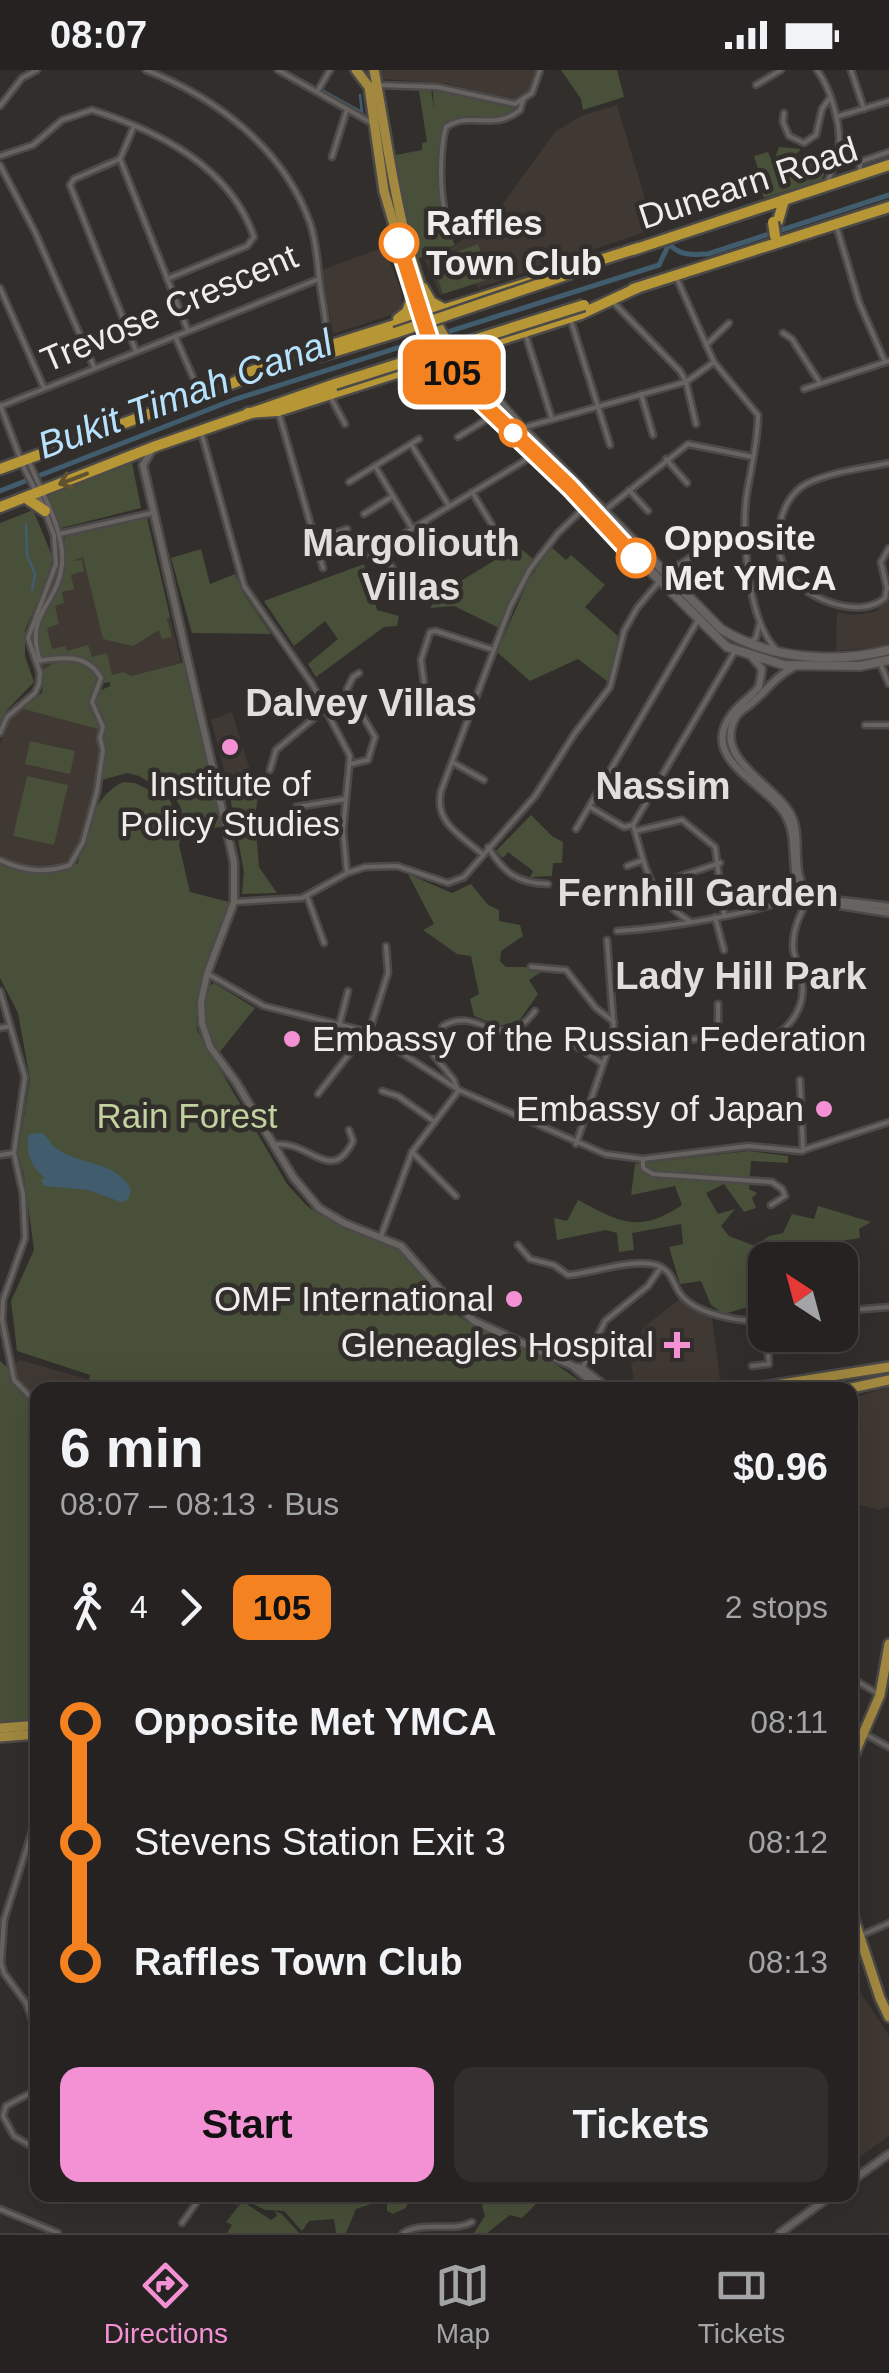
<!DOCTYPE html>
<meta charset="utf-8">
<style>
body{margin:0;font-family:Helvetica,sans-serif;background:#312f2e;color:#f1f3f6;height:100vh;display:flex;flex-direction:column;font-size:38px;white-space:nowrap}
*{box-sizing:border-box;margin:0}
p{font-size:32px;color:#a3a4a5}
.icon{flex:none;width:55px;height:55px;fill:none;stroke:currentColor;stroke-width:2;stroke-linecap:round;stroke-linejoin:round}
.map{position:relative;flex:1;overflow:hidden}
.details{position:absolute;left:30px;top:1312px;width:828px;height:820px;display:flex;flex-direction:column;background:#252221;border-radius:20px;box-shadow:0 10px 40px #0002,0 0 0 2px #423f3f}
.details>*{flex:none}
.badge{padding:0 20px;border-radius:15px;font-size:35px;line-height:65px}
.needle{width:65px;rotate:324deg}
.buttons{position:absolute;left:748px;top:1172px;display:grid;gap:20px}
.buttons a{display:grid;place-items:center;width:110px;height:110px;border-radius:20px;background:#252221;box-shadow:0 10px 40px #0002,0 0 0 2px #423f3f;font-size:50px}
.map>.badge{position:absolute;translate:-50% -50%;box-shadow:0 0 0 5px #fff}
.legs{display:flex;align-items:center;gap:15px;height:110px;padding:0 30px;font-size:32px}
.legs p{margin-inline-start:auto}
.overview{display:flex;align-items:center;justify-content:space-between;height:170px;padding:0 30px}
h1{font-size:55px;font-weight:600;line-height:75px}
.button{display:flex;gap:20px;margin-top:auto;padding:20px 30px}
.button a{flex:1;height:115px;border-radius:20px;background:#f491d4;color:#111;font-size:40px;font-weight:600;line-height:115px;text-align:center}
.button a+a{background:#312f2e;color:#f1f3f6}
ul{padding:0 30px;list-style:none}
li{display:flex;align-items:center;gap:35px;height:120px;font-size:38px}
li i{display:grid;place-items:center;width:15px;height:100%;margin:0 12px;background:currentColor}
li i::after{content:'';width:25px;height:25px;margin:-12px;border:8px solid;border-radius:50%;background:#252221}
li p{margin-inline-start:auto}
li:first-child i{background:linear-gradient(#0000 50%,currentColor 0)}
li:last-child i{background:linear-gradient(currentColor 50%,#0000 0)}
.status{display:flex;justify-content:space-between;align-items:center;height:70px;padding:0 50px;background:#252221;direction:ltr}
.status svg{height:28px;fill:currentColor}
.dock{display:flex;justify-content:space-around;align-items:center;height:140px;border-top:2px solid #423f3f;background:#252221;font-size:28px;color:#a3a4a5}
.dock a{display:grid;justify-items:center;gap:5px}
.dock .selected{color:#f491d4}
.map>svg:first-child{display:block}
.built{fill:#403832}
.green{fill:#485039}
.water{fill:#415c6d}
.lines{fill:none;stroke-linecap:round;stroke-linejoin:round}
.stream{stroke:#415c6d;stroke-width:2.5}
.canal{stroke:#415c6d;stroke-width:5}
.minor-casing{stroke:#4c4a48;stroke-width:9}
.tertiary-casing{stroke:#4c4a48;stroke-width:11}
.secondary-casing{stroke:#4c4a48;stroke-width:12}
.primary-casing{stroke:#4c4a48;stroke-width:14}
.trunk-casing{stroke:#4c4a48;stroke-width:15}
.minor{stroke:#676361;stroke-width:4}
.tertiary{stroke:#676361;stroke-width:6}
.secondary{stroke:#676361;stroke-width:8}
.primary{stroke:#a38940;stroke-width:9}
.trunk{stroke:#b79635;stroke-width:10}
.primary-bridge-casing{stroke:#4c4a48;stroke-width:14;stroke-linecap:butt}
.trunk-bridge-casing{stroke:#4c4a48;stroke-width:15;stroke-linecap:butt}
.primary-bridge{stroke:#a38940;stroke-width:9}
.trunk-bridge{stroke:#b79635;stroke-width:10}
.oneway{stroke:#60522f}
.line-1-casing{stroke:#fff;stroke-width:22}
.line-1{stroke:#f58220;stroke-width:15}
.stop-1-dot{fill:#fff;stroke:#f58220;stroke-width:5}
.poi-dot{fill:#f491d4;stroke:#312e2c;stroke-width:4}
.labels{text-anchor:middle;stroke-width:9;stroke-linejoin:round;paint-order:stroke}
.street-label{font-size:35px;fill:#efedeb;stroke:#312e2c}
.stop-label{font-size:35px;font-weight:bold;fill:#efedeb;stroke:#312e2c;text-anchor:start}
.poi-label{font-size:35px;fill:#efedeb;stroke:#312e2c;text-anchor:end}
.park-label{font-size:35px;fill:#c1d29e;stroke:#312e2c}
.water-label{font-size:38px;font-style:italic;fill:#b7e2fd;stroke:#312e2c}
.neighbourhood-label{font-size:38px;font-weight:bold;fill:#e2dedb;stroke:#312e2c}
</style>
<div class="status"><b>08:07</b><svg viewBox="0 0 49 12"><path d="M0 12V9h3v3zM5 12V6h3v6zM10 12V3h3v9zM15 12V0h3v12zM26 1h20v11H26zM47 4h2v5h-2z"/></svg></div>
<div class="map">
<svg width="889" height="2163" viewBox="0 0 889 2163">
<rect width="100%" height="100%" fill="#312e2c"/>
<g class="built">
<path d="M379,0H540L532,23L520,32L444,13L380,9Z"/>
<path d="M617,35L654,159L478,218L476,214L440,225L424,188L454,176L493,147L555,62L581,46Z"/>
<path d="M384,177L402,223L401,238L394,244L333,264L322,200Z"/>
<path d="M147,448L181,593L97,615L90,633L102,655L101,677L94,722L79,777L72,789L52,799H33L14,794L0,788V674L13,643L42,623L44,607L37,575L40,551L63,505L65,467Z"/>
<path d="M889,527V576L836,581L837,542L852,545L875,542Z"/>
<path d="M232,642L251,703L228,715L211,650Z"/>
<path d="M681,1228L712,1247L720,1309L681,1320H635L631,1292L643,1258Z"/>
<path d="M20,1290L90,1310L87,1320H38L37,1332L15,1305L13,1294Z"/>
<path d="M889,1317V1437L879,1440L850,1432V1329Z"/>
<path d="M860,1922L889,1965V2066L850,2094V1926Z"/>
</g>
<g class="green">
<path d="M561,0H617L624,27L583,40L581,29Z"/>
<path d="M431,19L434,39L433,20L518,39C490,60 466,36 444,56L440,113L444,152L455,175L417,189L395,118L390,86L422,80V73L427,72L419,21Z"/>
<path d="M779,77L801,79L789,92L800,98L833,79L822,110L764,128L761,121L771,116L769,107L760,105L754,86L768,82L773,93Z"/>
<path d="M478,174L489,209L443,224L435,200L441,197L439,188Z"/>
<path d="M132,393L141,438L61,458L48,424Z"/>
<path d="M33,440L53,488L45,515L25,560V586L34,612L7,640L0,655V453Z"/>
<path d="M147,448L170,547L167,549L172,567L162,569L159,560L133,576L103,569L83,487L72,491L82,490L84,501L71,505L74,519L62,522L64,533L55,536L59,554L47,558L52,579L65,576L67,581L88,575L92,587L107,583L112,605L123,602L131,606L185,592L223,756L187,765L181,738L175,728L139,706L127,703L102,710L105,657L94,630L97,622L110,616V612L103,613C93,583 69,584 43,587C24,561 55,532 63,507C66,494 65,480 65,467Z"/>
<path d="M518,476L533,489L499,558L454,536L430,538L441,523Z"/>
<path d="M551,477L566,490L571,485L605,515L585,537L618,566L608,612L578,589L530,611L497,582L528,511Z"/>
<path d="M201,479L210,514L235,504L243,523L271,564L192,563L171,488Z"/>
<path d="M364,494L377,540L399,546L397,556L384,557L316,607L308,594L338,569L325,551L294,576L264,531Z"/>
<path d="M59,590L80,592L97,607L90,633L102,660L20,638L42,623L44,599Z"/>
<path d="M30,671L75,681L70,704L25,694Z"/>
<path d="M251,704L259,719L255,748L259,797L277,823L242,824L244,802L228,716Z"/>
<path d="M27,706L68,715L54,775L13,766Z"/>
<path d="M123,712L135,713L170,730L181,766L179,775L190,822L229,832C214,875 192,913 197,960L287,1114L307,1136L329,1150L398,1179L454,1243L474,1256L551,1291L593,1320H87L90,1305L17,1281L11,1231L34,1180L24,1105L18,1084L30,1009L18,943L0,908V794C26,805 53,805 78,793C88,760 90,729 123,712Z"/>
<path d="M531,745L552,766L563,772L562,793H553L552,806L530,807L533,801L508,782L503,788L496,781Z"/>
<path d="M408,804L452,823L471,814L488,835L499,840V851L520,855L523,866L501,881L500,891L506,897H549L529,910L538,924L519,951L499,956L474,946L470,929L479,924L471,886L457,884L423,860L434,854Z"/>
<path d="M214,913L255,938L219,983C206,963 198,942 206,918Z"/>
<path d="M749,1081L788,1086V1093L751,1091L749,1119L757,1123L752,1128L756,1138L744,1142L724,1114L706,1123L718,1144L735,1139L721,1156L729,1166L755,1176L769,1166L783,1163L792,1144L814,1149L818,1136L871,1152L859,1159L860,1168L835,1172L817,1190H765V1223L746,1229L748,1237L724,1244L711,1235L701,1211L680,1214L669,1177L683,1174L681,1154L632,1163L634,1180L619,1182L617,1163L606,1160L557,1170L554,1148L567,1151L578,1130C619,1152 639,1164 682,1135L675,1116L631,1125L635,1094Z"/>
<path d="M0,1291L8,1298L15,1316L38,1339L37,1650L0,1652Z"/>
<path d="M231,2125H338L356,2132L373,2125H403L408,2131L406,2138L393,2144L387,2141V2129L356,2139L346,2163H336L334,2149L309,2151L302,2161L284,2141L265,2140L244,2129L242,2131L271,2150L277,2146L275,2141L282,2144L299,2163H227L232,2155L226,2152L241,2133L236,2135Z"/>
<path d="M483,2125H539L535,2135L522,2148L510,2145L487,2163H474L485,2146L482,2136L486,2127Z"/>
</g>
<path class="water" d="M43,1063C49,1069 52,1077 60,1081C83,1095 118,1092 131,1120L128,1130L121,1132L88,1120L44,1116L41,1110L45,1108C30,1096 25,1082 29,1064Z"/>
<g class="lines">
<g class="stream">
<path d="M287,2L315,17"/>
<path d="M322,20L362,42"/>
<path d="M360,25L362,43"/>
<path d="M26,455L27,485L35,504L32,520"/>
</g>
<path class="canal" d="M0,421L233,330L659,195L669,174C680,186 692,185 708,184L889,125"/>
<defs>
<g id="minor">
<path d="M146,0C217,28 284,79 310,153C317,172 317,194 320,214C322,233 329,257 324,275"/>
<path d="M278,0L370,52"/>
<path d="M817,0C830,17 841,54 839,76C838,89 831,102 827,114"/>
<path d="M851,0L864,39"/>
<path d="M378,15L437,17L515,34L532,23L540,0"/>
<path d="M756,15L781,0"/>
<path d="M317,22L330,0"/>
<path d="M0,36L22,8L37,0"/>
<path d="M784,43L783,52L789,66L804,73L816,65L822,39L829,29"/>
<path d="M836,47L889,31"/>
<path d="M134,56L120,89L188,261"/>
<path d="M0,86L33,75L62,50L92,40C158,61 230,96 254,167L247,176L167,209"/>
<path d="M332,87L347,39"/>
<path d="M120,89L74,109L70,115L136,281"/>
<path d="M0,95L35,162L94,297"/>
<path d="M860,101V92L889,82"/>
<path d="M837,158L859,232L885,292"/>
<path d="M456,163C437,151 439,78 446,57C470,40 493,62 520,40L523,30"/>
<path d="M677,209L714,292L758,345C758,373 750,401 746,429C742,468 748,549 775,578"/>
<path d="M0,218L44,318"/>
<path d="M614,233L680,301L686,312L696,354"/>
<path d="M571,251L610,375"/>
<path d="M525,263L552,349"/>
<path d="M783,263L792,269L820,313"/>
<path d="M175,266L199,321"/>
<path d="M706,275L729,253"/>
<path d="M804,319L889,291"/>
<path d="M641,324L653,365"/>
<path d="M331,328L345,354"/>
<path d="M0,335L24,398L43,435"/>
<path d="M1,336L319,209"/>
<path d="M279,344L323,498"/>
<path d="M522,358L686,312L714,292"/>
<path d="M202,365L244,516L312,614L350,686L343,761L347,803"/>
<path d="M458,367L494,345"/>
<path d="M411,374L449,436"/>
<path d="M28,389C40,421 65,459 62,494C58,536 24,542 40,591"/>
<path d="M666,389L687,413"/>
<path d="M889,393C864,398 829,402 806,414C777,430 771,478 788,504C806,529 860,550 885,528L887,518L881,492L889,478"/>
<path d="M375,396L412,458"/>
<path d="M349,412L419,369"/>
<path d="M629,420L648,441"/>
<path d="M472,422L492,455"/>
<path d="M364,444L393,426"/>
<path d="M425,451L444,483"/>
<path d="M602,451L605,440L688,374L753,387"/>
<path d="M59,464L152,443"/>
<path d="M314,470L347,459"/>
<path d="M380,478L406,520"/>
<path d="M369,485L534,385"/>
<path d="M667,503L724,465"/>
<path d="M750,572L756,568L759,555"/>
<path d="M880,593L889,614"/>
<path d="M426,628L421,590L430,562L436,561L494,580"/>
<path d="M865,655H889"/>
<path d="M0,663L7,647L35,623L39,614L40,603L28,568L56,494L54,465L46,444"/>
<path d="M452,692L484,710"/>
<path d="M351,694L368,690L375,667L347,619L353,607L359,603"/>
<path d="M270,700L276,680L326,638"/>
<path d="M296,737L346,729"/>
<path d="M590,737L624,757L633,755"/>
<path d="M576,759L698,550"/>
<path d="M635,761L682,750L715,777L724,844"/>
<path d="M488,777C504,803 517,813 548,814"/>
<path d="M481,783C460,765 434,752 441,721L510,537L530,499L558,463L583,439"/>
<path d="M0,790C24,801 45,804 70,795L83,772L97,721L103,680L100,668L103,657L92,632L101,608C86,582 61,588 36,591"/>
<path d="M627,796L641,791"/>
<path d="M675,808L720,793"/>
<path d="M633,823L652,818"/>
<path d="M307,826L324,873"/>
<path d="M786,829L794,805"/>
<path d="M234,832L302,828L347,803L365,797L397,796L448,813L464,807L535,726L575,663L610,617L624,561L637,538L658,513"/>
<path d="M715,847L724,880"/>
<path d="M691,852C647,825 647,800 633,755L735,581"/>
<path d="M617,861C652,860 775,842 801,822"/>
<path d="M531,897L566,900L596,938L614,952"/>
<path d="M208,904L264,936L369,962L459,1020L605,1084L643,1089L748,1076L800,1081L889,1052"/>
<path d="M0,921L25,1007L14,1083L23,1124L25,1168L3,1230L2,1250L14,1310L38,1335"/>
<path d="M339,956L348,921"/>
<path d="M0,958L10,956"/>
<path d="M369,962L388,903L386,876"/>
<path d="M718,967V934"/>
<path d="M567,970L603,994"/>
<path d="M676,971L718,967C727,978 740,975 754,973C785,969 809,938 801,906C799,895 793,886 793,876C793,858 802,839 812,825"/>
<path d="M800,1010L803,1081"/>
<path d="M457,1019L454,1010L431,982L443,956C480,934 500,988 535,941"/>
<path d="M382,1021L398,1026L435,1052"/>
<path d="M318,1024L367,961"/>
<path d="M576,1074L614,962L607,870"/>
<path d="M273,1075C309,1068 331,1117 353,1071L349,1060"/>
<path d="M412,1082L456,1126"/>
<path d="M0,1085L14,1083"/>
<path d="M643,1089V1098L653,1104L772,1112L782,1119L785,1126L771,1135"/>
<path d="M381,1166L412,1082L459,1020"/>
<path d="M518,1175L530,1189L554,1195L568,1205C593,1203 639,1186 661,1197C672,1203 673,1213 679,1222C693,1244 741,1253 765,1250"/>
<path d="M840,1241L889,1237"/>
<path d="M752,1296L769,1294L768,1283"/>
<path d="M583,1297L605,1251L648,1216L661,1197"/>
<path d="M850,1607L880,1625"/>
<path d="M865,1664L889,1677"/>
<path d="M38,1742L4,1850L1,1893L4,1903L26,1933L38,1965"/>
<path d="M862,1865L889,1853"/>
<path d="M38,2019L6,2036L3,2046L14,2066L38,2080"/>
<path d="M0,2139L58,2163"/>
<path d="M182,2153L202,2125"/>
<path d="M403,2163C425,2150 452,2163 472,2152"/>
</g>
<g id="tertiary">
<path d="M153,378L143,395L234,792V832L207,904L201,932L202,953L210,977L236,1012L293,1107L319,1138L344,1153L401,1176L439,1219L474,1251L575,1297L582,1298L610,1320"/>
<path d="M752,587L762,599L759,617C751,627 739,634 732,644C696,690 771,715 787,748C799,772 788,800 803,823L821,832L889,843"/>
<path d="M794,597C777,605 767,620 753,632C748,637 740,640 736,647C711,690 778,715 792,747C802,768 790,804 807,821C819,833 870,832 889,837"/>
<path d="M575,1298L601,1320"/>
<path d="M850,2112L889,2084"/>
<path d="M780,2163L832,2125"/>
</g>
<g id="secondary">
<path d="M456,284L522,358L721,559C769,589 834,594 889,580"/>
<path d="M441,289L454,306L727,577L784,595L860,596L889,590"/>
</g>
<g id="primary">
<path d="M356,0L369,17L384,121L422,251"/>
<path d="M374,0C392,92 400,203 454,282"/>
<path d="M743,1320L889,1297"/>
<path d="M842,1320L889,1310"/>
<path d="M0,1658L38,1655"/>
<path d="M0,1667L38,1664"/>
<path d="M850,1694L880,1625L889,1574"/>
<path d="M850,1837L880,1928L889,1947"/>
</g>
<g id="trunk">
<path d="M778,151L784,130"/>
<path d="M633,180L889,95"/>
<path d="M423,218L431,232L444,239"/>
<path d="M633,219L889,137"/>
<path d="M398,249L407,242L413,225"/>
<path d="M320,286L395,263"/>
<path d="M425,296L454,306"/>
<path d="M467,297L473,280"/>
<path d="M238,310L247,303L281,291L638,178"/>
<path d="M248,343L278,341L581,244L637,218"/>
<path d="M0,399L241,310"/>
<path d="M26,428L45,441"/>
<path d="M0,437L156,376L335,314"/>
</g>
</defs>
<use href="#minor" class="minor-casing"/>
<use href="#tertiary" class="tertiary-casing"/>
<use href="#secondary" class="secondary-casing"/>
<use href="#primary" class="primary-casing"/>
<use href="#trunk" class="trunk-casing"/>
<use href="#minor" class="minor"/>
<use href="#tertiary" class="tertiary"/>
<use href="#secondary" class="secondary"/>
<use href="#primary" class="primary"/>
<use href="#trunk" class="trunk"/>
<defs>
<path id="primary-bridge" d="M424,259L432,277"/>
<g id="trunk-bridge">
<path d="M773,152L775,166"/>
<path d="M395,263L572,203"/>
<path d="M335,314L584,235"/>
</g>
</defs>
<use href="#primary-bridge" class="primary-bridge-casing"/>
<use href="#trunk-bridge" class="trunk-bridge-casing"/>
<use href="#primary-bridge" class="primary-bridge"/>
<use href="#trunk-bridge" class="trunk-bridge"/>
</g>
<defs><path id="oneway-shaft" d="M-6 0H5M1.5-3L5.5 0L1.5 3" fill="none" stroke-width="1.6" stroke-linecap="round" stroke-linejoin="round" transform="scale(2.5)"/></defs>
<use class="oneway" href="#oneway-shaft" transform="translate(73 409) rotate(159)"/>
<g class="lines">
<defs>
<path id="line-1" d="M399,173L432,278L454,306L570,417L636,488"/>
</defs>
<use href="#line-1" class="line-1-casing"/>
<use href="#line-1" class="line-1"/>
</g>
<g class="stop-1-dot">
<circle cx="399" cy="173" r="18"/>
<circle cx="513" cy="363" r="12"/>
<circle cx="636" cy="488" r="18"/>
</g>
<g class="poi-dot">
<circle cx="230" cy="677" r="10"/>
<circle cx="292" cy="969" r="10"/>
<circle cx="824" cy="1039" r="10"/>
<circle cx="514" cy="1229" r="10"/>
<path d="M672 1260h10v10h10v10h-10v10h-10v-10h-10v-10h10z"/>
</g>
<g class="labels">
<g class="street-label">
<text transform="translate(748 113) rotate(-18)" y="12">Dunearn Road</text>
<text transform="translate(169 238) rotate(-23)" y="12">Trevose Crescent</text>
</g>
<g class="stop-label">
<text x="426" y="165">Raffles<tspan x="426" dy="40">Town Club</tspan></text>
<text x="664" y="480">Opposite<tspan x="664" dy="40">Met YMCA</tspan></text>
</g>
<g class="poi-label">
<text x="230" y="726" text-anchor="middle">Institute of<tspan x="230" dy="40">Policy Studies</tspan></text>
<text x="312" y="981" text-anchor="start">Embassy of the Russian Federation</text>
<text x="804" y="1051">Embassy of Japan</text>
<text x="494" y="1241">OMF International</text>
<text x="654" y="1287">Gleneagles Hospital</text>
</g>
<g class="park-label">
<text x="187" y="1058">Rain Forest</text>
</g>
<g class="water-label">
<text transform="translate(185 324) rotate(-20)" y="13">Bukit Timah Canal</text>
</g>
<g class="neighbourhood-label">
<text x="411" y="486">Margoliouth<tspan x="411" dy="44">Villas</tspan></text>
<text x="361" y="646">Dalvey Villas</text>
<text x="663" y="729">Nassim</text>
<text x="698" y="836">Fernhill Garden</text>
<text x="741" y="919">Lady Hill Park</text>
</g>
</g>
</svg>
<div class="buttons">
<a><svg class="needle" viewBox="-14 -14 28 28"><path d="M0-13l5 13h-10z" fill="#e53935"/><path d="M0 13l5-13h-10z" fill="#a3a4a5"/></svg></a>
</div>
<b class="badge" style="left:452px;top:302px;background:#f58220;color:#111">105</b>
<section class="details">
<div class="overview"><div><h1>6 min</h1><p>08:07 – 08:13 · Bus</p></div><b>$0.96</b></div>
<div class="legs"><svg class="icon" aria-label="walk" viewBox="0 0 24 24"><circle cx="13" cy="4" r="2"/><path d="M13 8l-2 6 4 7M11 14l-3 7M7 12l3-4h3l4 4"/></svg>4<svg class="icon" aria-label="forward" viewBox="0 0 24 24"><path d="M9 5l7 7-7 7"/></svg><b class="badge" style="background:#f58220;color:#111">105</b><p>2 stops</p></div>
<ul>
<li><i style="color:#f58220"></i><b>Opposite Met YMCA</b><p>08:11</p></li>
<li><i style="color:#f58220"></i><span>Stevens Station Exit 3</span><p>08:12</p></li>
<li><i style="color:#f58220"></i><b>Raffles Town Club</b><p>08:13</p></li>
</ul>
<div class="button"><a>Start</a><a>Tickets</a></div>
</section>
</div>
<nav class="dock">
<a class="selected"><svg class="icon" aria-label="directions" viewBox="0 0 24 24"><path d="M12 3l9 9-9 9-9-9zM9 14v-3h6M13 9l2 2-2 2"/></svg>Directions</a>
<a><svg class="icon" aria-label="map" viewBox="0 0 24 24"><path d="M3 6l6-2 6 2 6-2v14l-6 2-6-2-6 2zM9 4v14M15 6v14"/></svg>Map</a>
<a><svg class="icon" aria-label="tickets" viewBox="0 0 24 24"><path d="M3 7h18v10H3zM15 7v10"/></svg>Tickets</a>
</nav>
